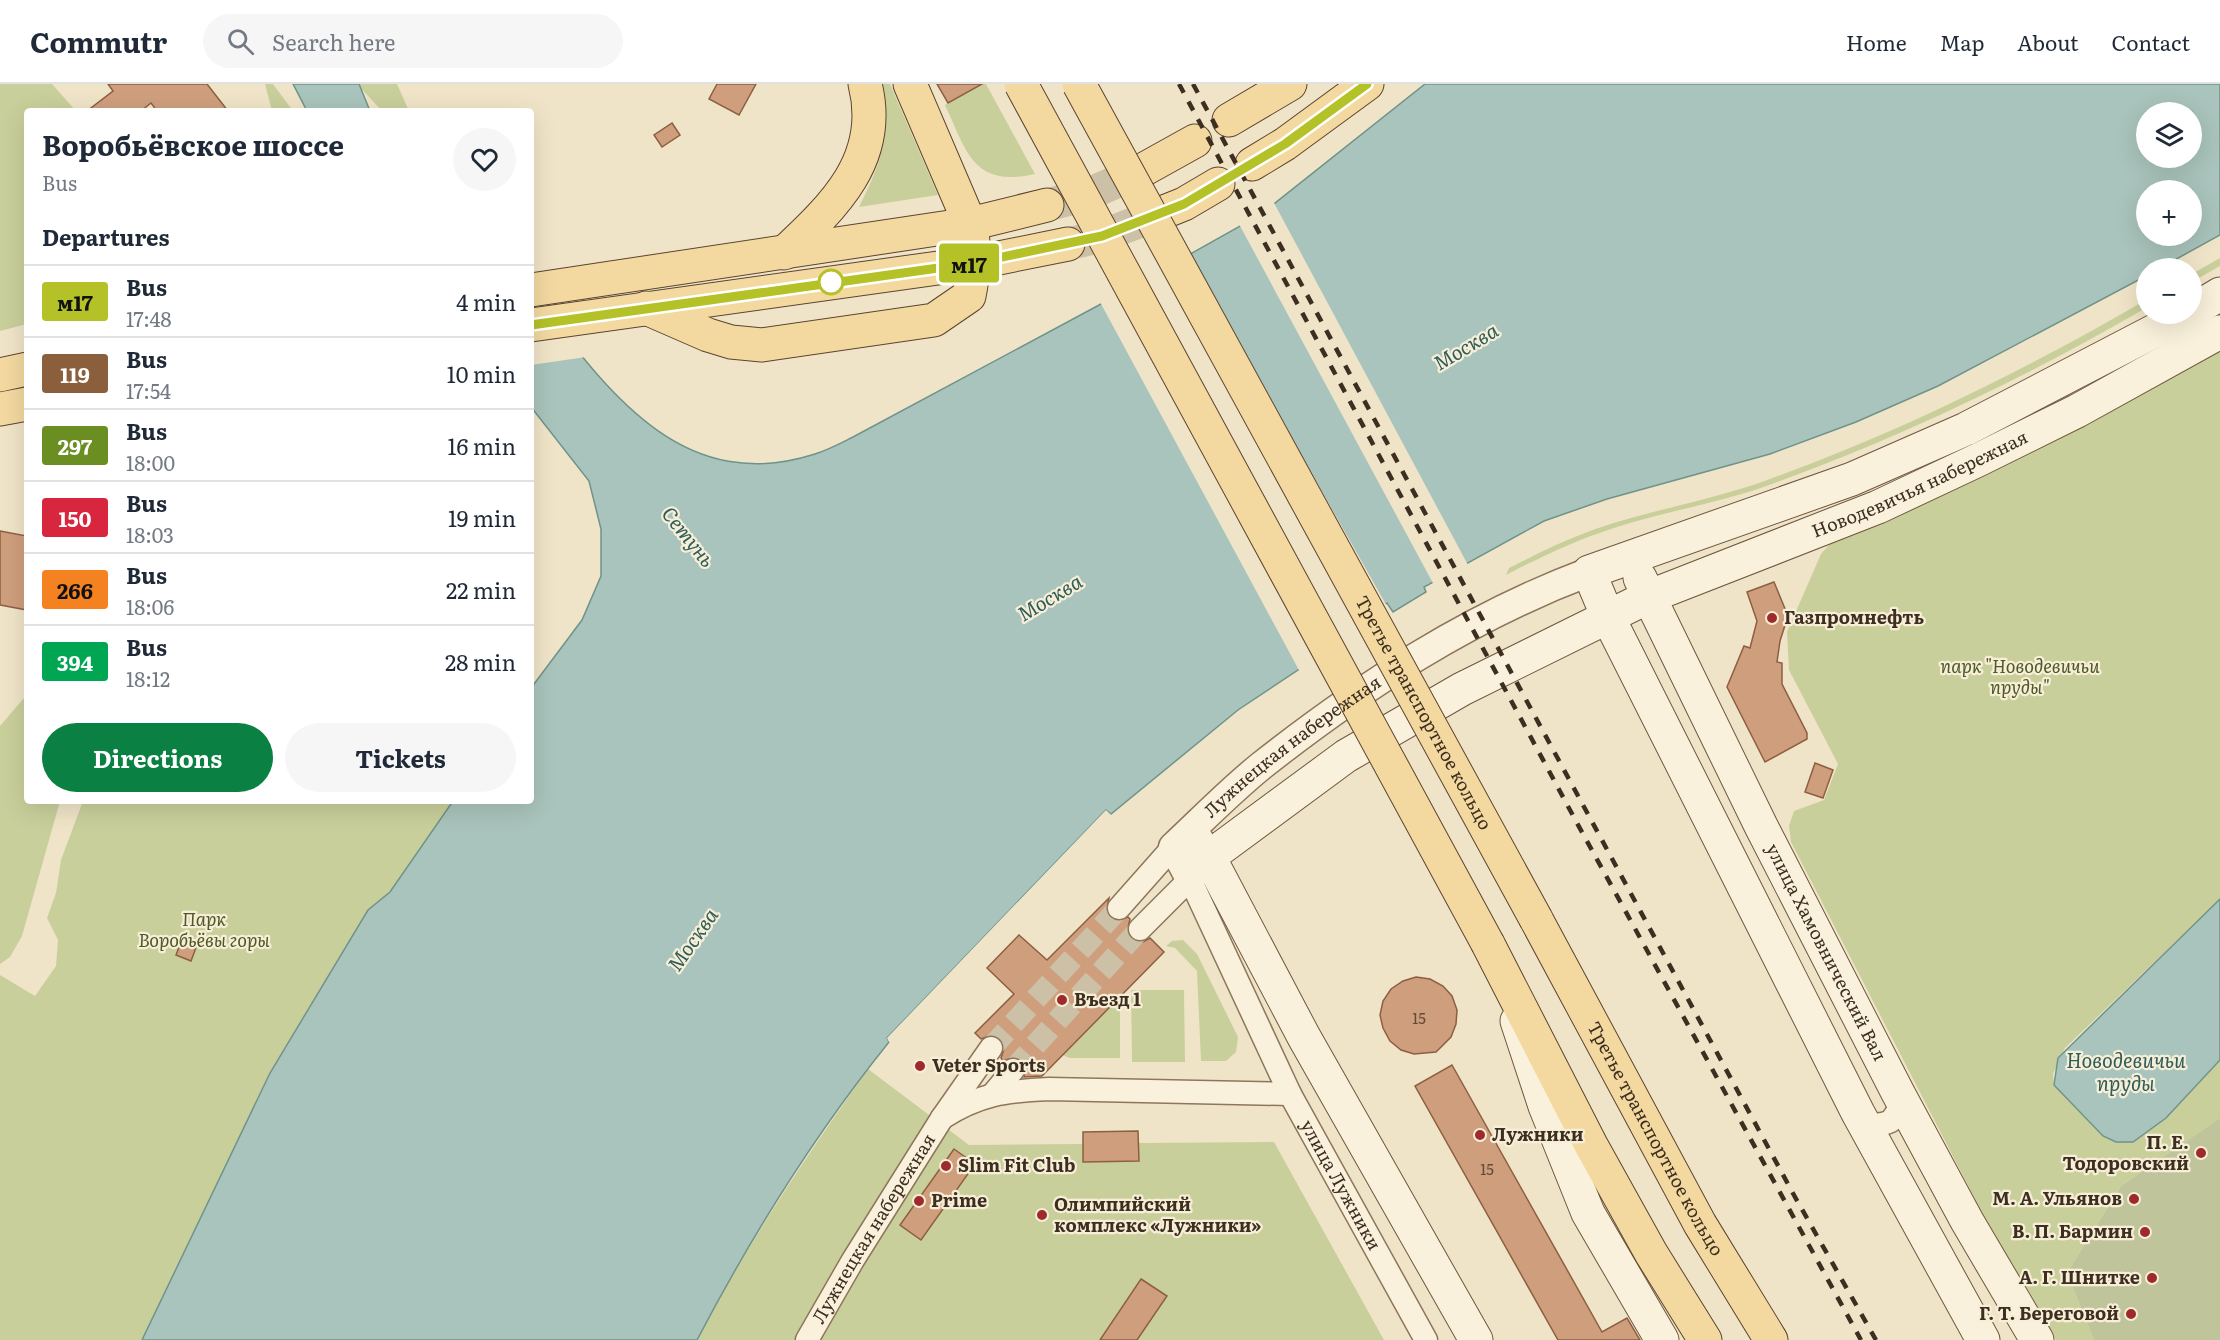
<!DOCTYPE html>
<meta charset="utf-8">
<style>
body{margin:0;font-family:Literata,serif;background:#f6f6f7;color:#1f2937;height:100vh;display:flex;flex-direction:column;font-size:22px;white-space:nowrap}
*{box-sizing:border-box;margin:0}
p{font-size:20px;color:#747a83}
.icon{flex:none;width:33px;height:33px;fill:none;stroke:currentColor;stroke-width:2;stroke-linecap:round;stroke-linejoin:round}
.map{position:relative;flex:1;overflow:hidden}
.panel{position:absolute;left:24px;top:24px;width:510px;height:696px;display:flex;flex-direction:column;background:#fff;border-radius:6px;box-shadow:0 6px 24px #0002}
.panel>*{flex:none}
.badge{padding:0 12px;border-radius:4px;font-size:21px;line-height:39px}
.controls{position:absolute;left:2136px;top:18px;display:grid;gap:12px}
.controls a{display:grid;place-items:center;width:66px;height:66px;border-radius:50%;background:#fff;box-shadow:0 6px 24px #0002;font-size:30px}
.map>.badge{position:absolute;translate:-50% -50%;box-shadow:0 0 0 3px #fff}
h2{padding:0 18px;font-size:22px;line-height:54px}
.round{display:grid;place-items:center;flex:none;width:63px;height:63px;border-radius:32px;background:#f6f6f7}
.overview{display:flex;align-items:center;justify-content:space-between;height:102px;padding:0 18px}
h1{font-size:28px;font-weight:700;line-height:45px}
.button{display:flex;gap:12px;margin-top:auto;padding:12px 18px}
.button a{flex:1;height:69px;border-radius:36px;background:#0b8043;color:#fff;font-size:24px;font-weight:700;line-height:69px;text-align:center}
.button a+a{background:#f6f6f7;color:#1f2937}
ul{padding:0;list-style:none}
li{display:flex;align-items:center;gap:18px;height:72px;padding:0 18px;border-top:2px solid #e0e1e3}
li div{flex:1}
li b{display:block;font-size:22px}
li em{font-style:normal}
li .badge{min-width:66px;font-weight:700;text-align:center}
header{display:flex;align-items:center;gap:36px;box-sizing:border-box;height:84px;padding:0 30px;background:#fff;border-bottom:2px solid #e0e1e3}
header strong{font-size:28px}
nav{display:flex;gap:33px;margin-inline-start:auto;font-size:21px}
.search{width:420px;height:54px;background:#f6f6f7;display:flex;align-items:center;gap:15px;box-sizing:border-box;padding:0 21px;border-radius:33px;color:#747a83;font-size:22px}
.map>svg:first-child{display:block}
.green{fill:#c9cf9b}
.cemetery{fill:#bfc49a}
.water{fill:#a9c4bc;stroke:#6f938a;stroke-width:1.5;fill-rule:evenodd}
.pier{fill:#f0e4c8}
.building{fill:#cf9f7d;stroke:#8d5f41;stroke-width:1.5}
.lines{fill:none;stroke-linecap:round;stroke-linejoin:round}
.minor-tunnel{stroke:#ccc0a6;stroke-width:22;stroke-dasharray:22 11;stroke-linecap:butt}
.primary-tunnel{stroke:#ccc0a6;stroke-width:33;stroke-dasharray:33 16;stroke-linecap:butt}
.minor-casing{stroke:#8d765c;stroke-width:25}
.tertiary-casing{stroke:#8d765c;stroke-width:31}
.secondary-casing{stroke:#6f573f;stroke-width:35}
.primary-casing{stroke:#5b4430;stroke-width:35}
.minor{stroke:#faf1dc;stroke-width:22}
.tertiary{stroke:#faf1dc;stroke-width:28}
.secondary{stroke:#faf1dc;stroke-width:33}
.primary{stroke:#f3d9a0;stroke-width:33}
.rail{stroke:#3d2e20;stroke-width:4.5;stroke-dasharray:10 10;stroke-linecap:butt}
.primary-bridge-casing{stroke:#5b4430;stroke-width:35;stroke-linecap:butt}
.primary-bridge{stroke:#f3d9a0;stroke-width:33}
.line-casing{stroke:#fff;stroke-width:14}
.line{stroke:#b4c227;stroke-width:9}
.stop-dot{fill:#fff;stroke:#b4c227;stroke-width:3}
.poi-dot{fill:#9e2a2b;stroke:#f7eed8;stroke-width:2}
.labels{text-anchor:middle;stroke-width:4.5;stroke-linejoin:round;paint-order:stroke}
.number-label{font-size:15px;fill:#624a37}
.street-label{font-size:18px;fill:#3d2e20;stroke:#f7eed8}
.poi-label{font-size:18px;font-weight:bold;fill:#3d2e20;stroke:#f7eed8;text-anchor:start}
.park-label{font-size:18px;font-style:italic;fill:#4d5a26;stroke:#f7eed8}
.water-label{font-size:20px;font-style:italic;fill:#2f5d5a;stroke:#f7eed8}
</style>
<header>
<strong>Commutr</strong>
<div class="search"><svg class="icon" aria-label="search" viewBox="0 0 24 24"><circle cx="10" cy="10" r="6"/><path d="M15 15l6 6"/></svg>Search here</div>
<nav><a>Home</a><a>Map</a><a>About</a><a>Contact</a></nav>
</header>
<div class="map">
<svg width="2220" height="1256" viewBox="0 0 2220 1256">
<rect width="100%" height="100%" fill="#f0e4c8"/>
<g class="green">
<path d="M0,0H52L76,27H27V240L0,247Z"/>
<path d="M265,0H273L293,27H272Z"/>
<path d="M357,0H397L409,27H382Z"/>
<path d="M882,0H890L938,111L859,123C880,82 893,46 882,0Z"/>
<path d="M982,0H986L1035,90C973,104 967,68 945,21Z"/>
<path d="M2220,174V182L2192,198V190Z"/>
<path d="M2146,216V224C2027,293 1901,353 1772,400C1721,419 1666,427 1614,444C1576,456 1541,473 1506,491L1509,484C1544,466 1580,449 1617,438C1668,423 1721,413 1770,395C1900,348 2027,285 2146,216Z"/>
<path d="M2220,265V815L2065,964L2053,990L2054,1001L2103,1052L2166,1034L2220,976V1034L2121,1102L2067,1189L2094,1256H2056L1994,1152L1791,758L1789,742L1794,727L1824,716L1838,680L1789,586L1787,548L1821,470L1836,453L1993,388Z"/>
<path d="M27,604V717H60L22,852L10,873L0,880V642L24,614Z"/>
<path d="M83,717H453L390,808L368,826L270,989L142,1256H0V891L35,912L56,882L58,856L47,834L56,809L61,776Z"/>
<path d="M1183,856L1197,870L1238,953L1236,968L1226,977H1201L1197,887L1175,864L1166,862L1172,857Z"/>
<path d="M1131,906H1184L1185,978H1132Z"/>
<path d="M1120,907V974H1070L1062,971Z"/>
<path d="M868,985L969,1061L1083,1060V1048L1138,1047L1139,1059L1274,1058L1384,1256H697C748,1159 805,1074 868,985Z"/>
</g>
<path class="cemetery" d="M2220,1034V1256H2094L2067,1189L2121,1102Z"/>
<g class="water">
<path d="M293,0H359L370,27H307Z"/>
<path d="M1425,0H2220V151L2160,184H2146V192L1938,302L1856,338L1770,370L1607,415L1544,437L1424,503L1426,508L1393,528L1387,519L1305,569L1310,578L1238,626L1111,730L1106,726L887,954L889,958C815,1050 752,1151 697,1256H142L270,989L368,826L390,808L453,717H531V604L582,536L601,492V445L589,397L531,323V207C603,300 678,414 815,370C828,366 841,359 853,353L1101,220L1260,131ZM2146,28H2192V74H2146ZM2146,106H2192V152H2146Z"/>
<path d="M2220,815V976L2166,1034L2133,1058H2116L2103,1052L2054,1001L2058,974Z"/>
</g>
<g class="pier">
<path d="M1273,117L1468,481L1434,501L1239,140Z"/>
<path d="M1187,169L1392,531L1386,523L1309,570L1313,580L1300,588L1100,218Z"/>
<path d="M531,204L533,205L586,273L531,281Z"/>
<path d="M1106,726L1113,733L1106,730L891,954L892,959L889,958L887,954Z"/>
</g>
<g class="building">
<path d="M108,0H207L228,27H157L151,19L141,27H87L113,7Z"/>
<path d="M717,0H756L739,31L709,15Z"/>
<path d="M937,0H982L948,19Z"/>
<path d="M672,39L680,51L662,63L654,51Z"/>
<path d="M0,447L27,452V526L0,521Z"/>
<path d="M1774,498L1788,532L1780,557L1777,578L1782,579V600L1807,649V655L1765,678L1727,603L1744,562L1750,564L1757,537L1747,508Z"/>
<path d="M1815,679L1833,686L1823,714L1805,708Z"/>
<path d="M1109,814L1106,829L1116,837L1128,833L1130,835L1127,848L1131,855L1143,858L1150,854L1164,868L1042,992L1024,993L1026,982L1021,975L1015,973L1003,977L1001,974L1004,965L999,953L992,951L981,955L975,949L1014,910L987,884L1019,851L1047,876Z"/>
<path d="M182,855L197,861L191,877L176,871Z"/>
<path d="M1416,893L1430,895L1443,902L1452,912L1457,926L1456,940L1451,953L1436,968L1414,970L1401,966L1390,957L1383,944L1380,931L1383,917L1391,905L1403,897Z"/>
<path d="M1452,981L1602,1248L1627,1234L1640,1256H1558L1415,1002Z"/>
<path d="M1138,1047L1139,1077L1083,1078V1048Z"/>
<path d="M954,1065L975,1080L921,1156L900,1141Z"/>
<path d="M1141,1195L1167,1212L1137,1256H1100Z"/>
</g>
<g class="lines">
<g class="minor-tunnel">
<path d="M991,964L1119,824"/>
<path d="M1013,986L1140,845"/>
</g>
<g class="primary-tunnel">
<path d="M1047,121L1086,111L1141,87"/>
<path d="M1068,160L1102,152L1164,128"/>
</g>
<defs>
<g id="minor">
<path d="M1119,824L1173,763"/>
<path id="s1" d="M1140,845L1190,795L1290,1010L1426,1256"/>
<path d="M993,1010L1013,986"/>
<path d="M1859,1030C1867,1042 1878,1043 1891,1037L1900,1024L1898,1009"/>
<path d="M942,1034C979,1010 1005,1007 1049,1005L1290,1010"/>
<path id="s2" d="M807,1256L853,1176L942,1034L991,964"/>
</g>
<g id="tertiary">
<path id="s3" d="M1193,745L1209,773L1190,795L1173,763C1202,736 1230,707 1261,682C1361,603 1469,533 1589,488"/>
</g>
<g id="secondary">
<path d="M2192,227L2220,210"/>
<path id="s4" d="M1640,494L1761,742L1898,1009L1967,1137L2037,1256"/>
<path d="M1517,937L1545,1022L1588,1129L1662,1256"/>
<path id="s5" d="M1476,1256L1304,953L1209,773L1346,672L1462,605L1648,513L1878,423L1978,376L2077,327L2220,248"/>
<path d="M1983,1256L1858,1029L1607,531L1589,488L1852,395L1966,345L2187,230"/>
</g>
<g id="primary">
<path d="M1229,36L1290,0"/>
<path d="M1252,80L1285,60L1367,0"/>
<path d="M1141,87L1195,57"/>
<path d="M1164,128L1184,120L1218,100"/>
<path d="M784,169C834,122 884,75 865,0"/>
<path d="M531,206L970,140L1047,121"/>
<path d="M646,224L708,251L731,258L762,261L934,236L969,212C974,187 976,165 970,140L910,0"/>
<path d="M531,241L974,179L1068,160"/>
<path d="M0,291L27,285"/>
<path d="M0,325L27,320"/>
<path id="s6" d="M1536,835L1700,1140L1771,1256"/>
<path d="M1488,860L1591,1061L1651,1169L1705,1256"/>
</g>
</defs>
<use href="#minor" class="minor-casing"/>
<use href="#tertiary" class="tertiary-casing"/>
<use href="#secondary" class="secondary-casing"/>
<use href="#primary" class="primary-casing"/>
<use href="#minor" class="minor"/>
<use href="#tertiary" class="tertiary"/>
<use href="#secondary" class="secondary"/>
<use href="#primary" class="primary"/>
<g class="rail">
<path d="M1179,0L1577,739L1861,1256"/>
<path d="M1193,0L1795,1113L1876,1256"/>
</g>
<defs>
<g id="primary-bridge">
<path d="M1021,0L1488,860"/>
<path id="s7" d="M1079,0L1536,835"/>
</g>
</defs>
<use href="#primary-bridge" class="primary-bridge-casing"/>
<use href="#primary-bridge" class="primary-bridge"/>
</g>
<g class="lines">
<defs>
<path id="line" d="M531,241L974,179L1102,152L1184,120L1285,60L1367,0"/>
</defs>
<use href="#line" class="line-casing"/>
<use href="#line" class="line"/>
</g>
<circle class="stop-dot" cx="831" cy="198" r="12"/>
<g class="poi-dot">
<circle cx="1772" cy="534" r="6"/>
<circle cx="1062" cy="916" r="6"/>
<circle cx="920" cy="982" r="6"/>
<circle cx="1480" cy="1051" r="6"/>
<circle cx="2201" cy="1069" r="6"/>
<circle cx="946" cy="1082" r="6"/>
<circle cx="2134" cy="1115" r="6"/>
<circle cx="919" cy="1117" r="6"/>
<circle cx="1042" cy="1131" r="6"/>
<circle cx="2145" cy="1148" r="6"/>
<circle cx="2152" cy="1194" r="6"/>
<circle cx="2131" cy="1230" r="6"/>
</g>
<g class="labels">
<g class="number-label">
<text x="1419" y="940">15</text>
<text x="1487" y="1091">15</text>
</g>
<g class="street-label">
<text dy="6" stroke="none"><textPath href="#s5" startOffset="1358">Новодевичья набережная</textPath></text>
<text dy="6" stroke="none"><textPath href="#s7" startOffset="717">Третье транспортное кольцо</textPath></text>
<text dy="6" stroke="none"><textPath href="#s3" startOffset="254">Лужнецкая набережная</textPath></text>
<text dy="6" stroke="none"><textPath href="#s4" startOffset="418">улица Хамовнический Вал</textPath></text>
<text dy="6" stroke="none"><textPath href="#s6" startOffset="250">Третье транспортное кольцо</textPath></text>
<text dy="6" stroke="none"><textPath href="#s1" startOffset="412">улица Лужники</textPath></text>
<text dy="6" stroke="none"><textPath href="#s2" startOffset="130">Лужнецкая набережная</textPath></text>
</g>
<g class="poi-label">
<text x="1784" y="540">Газпромнефть</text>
<text x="1074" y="922">Въезд 1</text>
<text x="932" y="988">Veter Sports</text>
<text x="1492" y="1057">Лужники</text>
<text x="2189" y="1065" text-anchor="end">П. Е.<tspan x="2189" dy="21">Тодоровский</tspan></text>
<text x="958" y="1088">Slim Fit Club</text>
<text x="2122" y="1121" text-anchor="end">М. А. Ульянов</text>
<text x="931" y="1123">Prime</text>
<text x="1054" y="1127">Олимпийский<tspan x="1054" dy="21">комплекс «Лужники»</tspan></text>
<text x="2133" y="1154" text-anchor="end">В. П. Бармин</text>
<text x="2140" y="1200" text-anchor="end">А. Г. Шнитке</text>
<text x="2119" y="1236" text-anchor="end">Г. Т. Береговой</text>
</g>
<g class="park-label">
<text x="2020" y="589">парк "Новодевичьи<tspan x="2020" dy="21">пруды"</tspan></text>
<text x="204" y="842">Парк<tspan x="204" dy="21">Воробьёвы горы</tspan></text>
</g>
<g class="water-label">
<text transform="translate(1466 263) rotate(-31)" y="7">Москва</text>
<text transform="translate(688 453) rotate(51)" y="7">Сетунь</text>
<text transform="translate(1050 514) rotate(-31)" y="7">Москва</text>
<text transform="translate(693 856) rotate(-55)" y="7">Москва</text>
<text x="2126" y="984">Новодевичьи<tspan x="2126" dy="23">пруды</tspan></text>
</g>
</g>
</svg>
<div class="controls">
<a><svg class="icon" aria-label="layers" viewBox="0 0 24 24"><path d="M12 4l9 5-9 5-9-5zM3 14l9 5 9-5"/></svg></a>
<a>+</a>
<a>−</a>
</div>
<b class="badge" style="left:969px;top:179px;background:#b4c227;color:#111">м17</b>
<section class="panel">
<div class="overview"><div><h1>Воробьёвское шоссе</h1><p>Bus</p></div><a class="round"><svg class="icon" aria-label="heart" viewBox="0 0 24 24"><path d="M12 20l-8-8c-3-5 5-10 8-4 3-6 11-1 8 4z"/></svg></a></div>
<h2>Departures</h2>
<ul>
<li><span class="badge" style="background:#b4c227;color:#111">м17</span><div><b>Bus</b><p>17:48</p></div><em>4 min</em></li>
<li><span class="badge" style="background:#8b5e3c;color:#fff">119</span><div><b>Bus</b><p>17:54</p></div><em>10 min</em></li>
<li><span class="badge" style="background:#6b8e23;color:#fff">297</span><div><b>Bus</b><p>18:00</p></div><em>16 min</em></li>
<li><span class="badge" style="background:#d7263d;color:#fff">150</span><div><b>Bus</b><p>18:03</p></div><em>19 min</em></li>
<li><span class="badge" style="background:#f58220;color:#111">266</span><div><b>Bus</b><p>18:06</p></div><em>22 min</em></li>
<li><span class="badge" style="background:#00a651;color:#fff">394</span><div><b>Bus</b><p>18:12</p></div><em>28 min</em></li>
</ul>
<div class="button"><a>Directions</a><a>Tickets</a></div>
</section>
</div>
